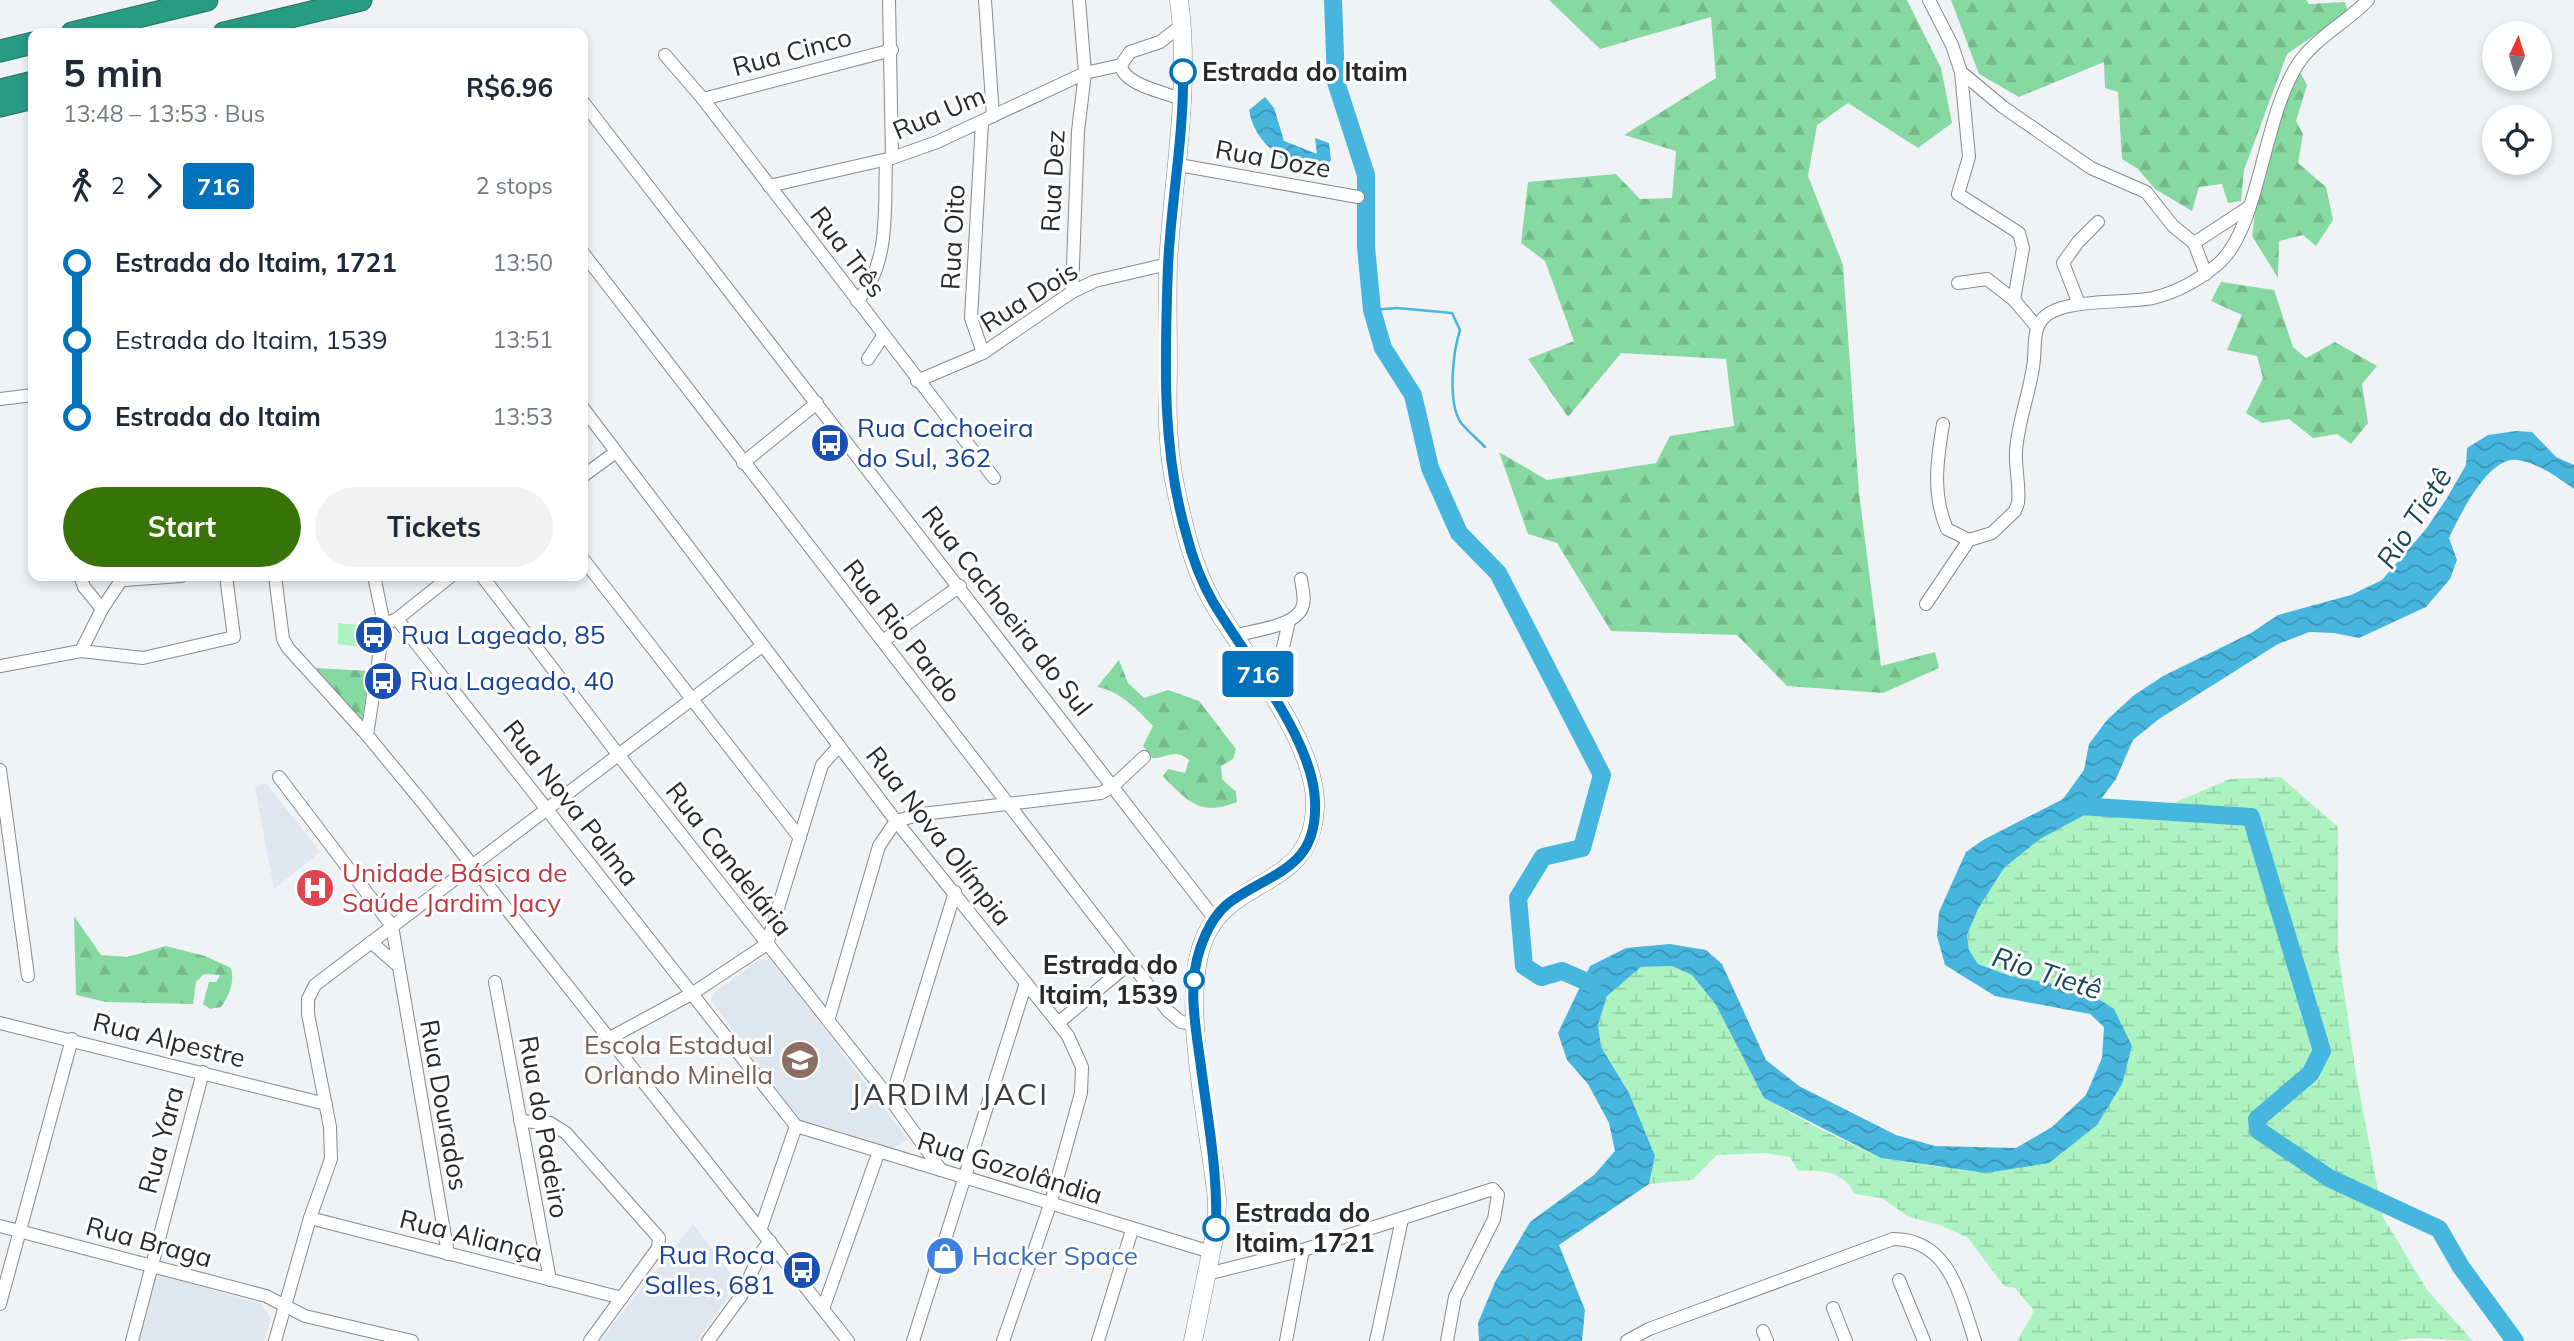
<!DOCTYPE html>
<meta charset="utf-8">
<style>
body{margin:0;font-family:Mulish,sans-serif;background:#f2f2f3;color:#1f2937;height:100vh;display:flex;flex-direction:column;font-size:26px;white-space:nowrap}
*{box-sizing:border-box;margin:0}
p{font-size:23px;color:#747a83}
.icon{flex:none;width:38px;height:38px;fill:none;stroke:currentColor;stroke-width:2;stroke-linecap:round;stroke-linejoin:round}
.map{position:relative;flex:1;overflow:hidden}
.sheet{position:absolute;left:28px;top:28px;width:560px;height:553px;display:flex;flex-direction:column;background:#fff;border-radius:14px;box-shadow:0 4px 10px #0003}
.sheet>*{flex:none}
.badge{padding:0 14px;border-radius:5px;font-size:24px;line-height:46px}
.needle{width:46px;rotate:4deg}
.buttons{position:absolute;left:2482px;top:21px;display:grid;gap:14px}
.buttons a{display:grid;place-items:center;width:70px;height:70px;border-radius:50%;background:#fff;box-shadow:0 4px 10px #0003;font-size:35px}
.map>.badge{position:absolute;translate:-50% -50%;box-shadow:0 0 0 4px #fff}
.legs{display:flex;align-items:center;gap:10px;height:77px;padding:0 35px;font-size:23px}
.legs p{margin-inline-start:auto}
.summary{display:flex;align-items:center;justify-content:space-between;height:119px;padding:0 35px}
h1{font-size:38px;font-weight:700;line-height:52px}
.button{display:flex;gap:14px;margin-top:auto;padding:14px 35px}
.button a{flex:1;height:80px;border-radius:42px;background:#377308;color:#fff;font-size:28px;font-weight:700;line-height:80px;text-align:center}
.button a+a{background:#f2f2f3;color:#1f2937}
ul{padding:0 35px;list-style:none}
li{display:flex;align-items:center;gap:24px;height:77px;font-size:26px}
li i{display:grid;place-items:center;width:10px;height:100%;margin:0 9px;background:currentColor}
li i::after{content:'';width:18px;height:18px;margin:-9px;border:5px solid;border-radius:50%;background:#fff}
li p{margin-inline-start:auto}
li:first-child i{background:linear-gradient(#0000 50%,currentColor 0)}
li:last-child i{background:linear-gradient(currentColor 50%,#0000 0)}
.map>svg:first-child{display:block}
.built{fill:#dee7ef}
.forest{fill:url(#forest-firs)}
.wetland{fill:url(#wetland-marsh)}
.park{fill:#acf3c1}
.water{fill:url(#water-waves)}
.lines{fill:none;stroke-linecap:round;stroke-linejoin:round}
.stream{stroke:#47b6de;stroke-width:2.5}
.river{stroke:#47b6de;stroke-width:18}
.street-casing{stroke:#87898b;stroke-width:14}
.secondary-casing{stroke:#87898b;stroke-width:19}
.highway-casing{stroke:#287364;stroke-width:23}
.street{stroke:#fff;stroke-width:12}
.secondary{stroke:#fff;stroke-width:18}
.highway{stroke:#289b83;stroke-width:21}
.line-1-casing{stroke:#fff;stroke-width:16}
.line-1{stroke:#0072bc;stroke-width:10}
.stop-1-dot{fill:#fff;stroke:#0072bc;stroke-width:3.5}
.labels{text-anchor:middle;stroke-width:6;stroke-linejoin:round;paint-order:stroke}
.street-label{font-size:26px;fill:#28292a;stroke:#fff}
.stop-label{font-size:26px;font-weight:bold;fill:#28292a;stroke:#fff;text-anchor:start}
.transit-label{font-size:26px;fill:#164399;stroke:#fff;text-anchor:start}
.health-label{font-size:26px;fill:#be3a42;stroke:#fff;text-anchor:start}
.education-label{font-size:26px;fill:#785e54;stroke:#fff;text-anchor:end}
.shop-label{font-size:26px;fill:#366cbe;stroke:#fff;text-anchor:start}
.water-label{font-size:28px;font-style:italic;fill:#184758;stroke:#fff}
.quarter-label{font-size:30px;letter-spacing:2px;fill:#3a3c3e;stroke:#fff}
</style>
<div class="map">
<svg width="2574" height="1341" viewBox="0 0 2574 1341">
<defs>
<pattern id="forest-firs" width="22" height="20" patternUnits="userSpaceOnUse" patternTransform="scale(1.75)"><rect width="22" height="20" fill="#86d9a1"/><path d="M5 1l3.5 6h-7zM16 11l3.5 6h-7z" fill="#74ba8b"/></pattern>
<pattern id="wetland-marsh" width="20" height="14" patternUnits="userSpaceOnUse" patternTransform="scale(1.75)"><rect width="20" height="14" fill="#acf3c1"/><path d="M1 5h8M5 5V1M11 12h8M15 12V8" fill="none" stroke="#94d0a6"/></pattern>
<pattern id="water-waves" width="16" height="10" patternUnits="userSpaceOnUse" patternTransform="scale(1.75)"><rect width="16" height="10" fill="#47b6de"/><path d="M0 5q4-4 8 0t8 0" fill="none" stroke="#3b94b4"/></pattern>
</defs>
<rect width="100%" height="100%" fill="#f0f3f5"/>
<g class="built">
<path d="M266,783L320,852L274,889L255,788Z"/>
<path d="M760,959L772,960L908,1140L893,1148L797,1119L711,1000L714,993Z"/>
<path d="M693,1224L738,1283L697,1341H600Z"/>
<path d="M156,1273L261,1304L271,1319L264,1341H137Z"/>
</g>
<g class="forest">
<path d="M1549,0H1907L1941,68L1952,123L1918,148L1848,103L1817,125L1808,176L1843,265L1859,493L1881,666L1935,652L1939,668L1883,693L1787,686L1737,635L1611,631L1557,543L1528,534L1499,452L1547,480L1656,463L1670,436L1734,426L1726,359L1621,353L1568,417L1528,359L1574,341L1545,261L1521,243L1528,182L1616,174L1640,199L1672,198L1676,151L1624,135L1716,78L1711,17L1600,49Z"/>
<path d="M1951,0H2306L2309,4L2345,2L2348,12L2287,54L2244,170L2241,201L2228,203L2222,184L2199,187L2192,211L2155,189L2138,169L2122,159L2118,92L2105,88L2104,62L2019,97L1979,74Z"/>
<path d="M2299,70L2307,85L2296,121L2303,134L2298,163L2326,187L2333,220L2316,246L2303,235L2279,241L2278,278L2252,236L2262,162Z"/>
<path d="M2221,282L2274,290L2293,347L2306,358L2335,342L2377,366L2362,384L2368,423L2351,444L2337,434L2313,438L2289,419L2262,423L2246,413L2263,378L2257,356L2227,350L2242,315L2211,301Z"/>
<path d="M1119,660L1128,683L1144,698L1168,690L1199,701L1236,749L1233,759L1221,766L1222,779L1236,792L1237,802C1200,817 1187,801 1163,776L1168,769L1185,773L1189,760C1175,747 1166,759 1152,758L1143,746L1153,726C1139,711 1119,690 1097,687Z"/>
<path d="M316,668L369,671L362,723Z"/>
<path d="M74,916L101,955L127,957L166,946L205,956L231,968C235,982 229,996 221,1007L210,1009L203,1004L209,982H216L220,975L204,974L196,982L193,1004L106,1002L76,995Z"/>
</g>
<path class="wetland" d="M2281,777L2338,827V949L2355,1068L2383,1217L2427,1290L2473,1341C2451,1341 2414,1335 2396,1341H2017L2034,1311L2015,1288L2004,1286L1968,1238L1940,1225L1909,1217L1882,1198L1854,1194C1844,1170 1820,1170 1798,1171L1790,1157L1765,1153L1717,1155L1692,1180L1649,1184L1655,1156L1629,1093L1601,1047L1598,1025L1607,996L1641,967L1672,966L1692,975L1716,1005L1764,1098L1814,1126L1881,1158L1939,1167L2049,1163L2132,1046L2083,989L2010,976L1978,964L1969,950L1967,935L1978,909L2004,868L2040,839L2092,811L2162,808L2230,779Z"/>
<path class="park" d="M338,623L371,626L370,648L338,644Z"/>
<g class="water">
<path d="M1265,97L1274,108L1284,141L1317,154L1315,138L1329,143L1331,160L1326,167L1298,162L1290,165C1269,148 1254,137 1249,110Z"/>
<path d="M2516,431L2532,432L2556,457L2574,465V489C2557,477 2539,463 2517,460C2488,456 2459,517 2449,538L2457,560L2450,579L2426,607L2359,638L2334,633L2309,632L2278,644L2159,719L2133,740L2116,779L2092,811L2040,839L2004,868L1978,909L1967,935L1969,950L1978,964L2010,976L2083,989L2114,1009L2132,1046L2122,1084L2097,1125L2049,1163L1986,1173L1881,1158L1764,1098L1716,1005L1692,975L1672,966L1641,967L1607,996L1598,1025L1601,1047L1629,1093L1655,1156L1649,1184L1559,1245L1585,1310L1582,1341H1479L1478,1323L1495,1282L1530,1222L1594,1175L1615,1151L1609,1123L1588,1084L1567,1060L1558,1033L1590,966L1626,948L1670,944L1706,950L1722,964L1766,1060L1799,1086L1896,1135L1935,1146L2016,1148L2052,1127L2086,1095L2102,1058L2104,1027L2090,1014L1995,996L1945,965L1937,936L1939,912L1966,852L1983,840L2063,799L2084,770L2089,744L2107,720L2133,696L2163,676L2251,633L2278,615L2351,595L2382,580L2426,529L2447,498L2466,465L2467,448L2488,435Z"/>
</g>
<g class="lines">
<path class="stream" d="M1372,310L1397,308L1452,313L1460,330C1453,352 1447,402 1461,423C1468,431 1477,439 1485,447"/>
<g class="river">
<path d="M1333,0L1336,82L1366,175V247L1372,310L1383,348L1413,395L1430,468L1459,533L1498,573L1602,775L1582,848L1543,857L1518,898L1524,966L1541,977L1562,971L1592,984"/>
<path d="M2079,806L2251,817L2322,1051L2310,1074L2257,1119L2258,1130L2329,1178L2439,1229L2461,1267L2515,1341"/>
</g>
<defs>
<g id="street">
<path d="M889,0L892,158"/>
<path d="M985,0L993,116"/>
<path d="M1929,0L1952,45L1961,72L1969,157L1958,194L2019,233L2023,248L2014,300L2037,327"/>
<path d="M1182,25L1160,42L1130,52L1121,65C1123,85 1165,92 1183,100"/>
<path d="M665,55L703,99L994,478"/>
<path d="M1961,72L2003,107L2091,168L2146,192L2173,226L2194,243L2206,274"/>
<path d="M703,99L892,50"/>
<path d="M583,102L1214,918"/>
<path d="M982,122L971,318L983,353"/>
<path d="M1179,165L1358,197"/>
<path d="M769,186L892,158L937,142L1085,73L1121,65"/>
<path d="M2194,243L2249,207"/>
<path d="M583,253L1168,1011L1181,1022L1195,1024"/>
<path d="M1958,283L1987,279L2014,300"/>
<path d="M1072,292L1078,131L1085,73L1079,0"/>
<path d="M857,301C891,265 884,206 886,160"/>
<path d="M2079,304L2063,263L2078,242L2098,222"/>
<path d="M868,359L883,336"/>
<path d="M917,381L983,353L1072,292L1095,281L1168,264"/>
<path d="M0,399L33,395"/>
<path d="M583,408L896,821L1058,1023L1068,1036L1082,1067L1081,1093L1050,1205L1003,1341"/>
<path d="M1943,424C1937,460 1932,495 1947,529L1969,540"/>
<path d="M743,463L817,403"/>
<path d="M583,476L616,452"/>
<path d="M583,559L800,838"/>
<path d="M80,576L84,587L102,609"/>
<path d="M275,576L283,639L288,648L367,735L423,803L848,1341"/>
<path d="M482,576L620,757L891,1100L941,1170"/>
<path d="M124,580L181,576"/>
<path d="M1926,604L1969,540L1992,533L2015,511L2018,503C2020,486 2015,468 2016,451C2018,422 2029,395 2033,367C2036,353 2032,333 2041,321C2057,297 2125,304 2153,298C2177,292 2199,280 2218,264C2260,228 2262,119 2298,64C2314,39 2347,22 2368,0"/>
<path d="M397,619L451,576"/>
<path d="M384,624L397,619L796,1126"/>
<path d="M1235,636C1253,630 1294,627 1302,608C1306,600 1302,588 1301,579"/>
<path d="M883,641L960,586"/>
<path d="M81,651L102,609L124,576"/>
<path d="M0,666L81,651L143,658L234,637L226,576"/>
<path d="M1272,696L1289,621"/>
<path d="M367,735L384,624L374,576"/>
<path d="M0,770L28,976"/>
<path d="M279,777L392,926L448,1254"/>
<path d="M371,942L396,964"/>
<path d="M495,982L550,1280"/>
<path d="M828,1021L879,846L896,821L922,814L1101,793L1113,786L1144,757"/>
<path d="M0,1023L326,1104"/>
<path d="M1058,1023L1130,963"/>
<path d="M610,1038L693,993L767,944L822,765L839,746"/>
<path d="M891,1100L955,892"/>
<path d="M520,1121L550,1123L566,1133L659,1238L658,1248L590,1341"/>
<path d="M796,1126L1211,1252"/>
<path d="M310,1218L622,1298"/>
<path d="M0,1226L266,1296L305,1316L412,1341"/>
<path d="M761,1228L796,1126"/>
<path d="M1207,1274L1303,1250L1493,1189L1498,1195L1494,1219L1455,1297L1447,1341"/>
<path d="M1899,1280L1924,1341"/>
<path d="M0,1304L72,1039"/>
<path d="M1833,1308L1846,1341"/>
<path d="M823,1309L879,1151"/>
<path d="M1763,1331L1767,1341"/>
<path d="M132,1341L203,1072"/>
<path d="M275,1341L310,1218L331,1159L330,1127L308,1014V999L315,985L762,646"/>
<path d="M708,1341L741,1296L760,1254L770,1241"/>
<path d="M913,1341L1026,983"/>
<path d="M1098,1341L1132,1230"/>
<path d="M1286,1341L1303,1250"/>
<path d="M1376,1341L1402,1219"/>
<path d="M1627,1341L1649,1329L1893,1239C1950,1239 1960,1297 1975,1341"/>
</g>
<path id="secondary" d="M1179,0C1191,89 1173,176 1168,264C1167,299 1168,334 1168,368C1167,409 1167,450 1176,490C1184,528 1193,567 1212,601C1244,656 1317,742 1315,806C1313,889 1232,875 1205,937C1178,997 1210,1130 1217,1199L1216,1228L1193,1341"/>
<g id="highway">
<path d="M72,33L207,0"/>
<path d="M224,33L361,0"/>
<path d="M0,51L33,43"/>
<path d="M0,90L33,82"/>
<path d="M0,106L33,98"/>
</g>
</defs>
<use href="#street" class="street-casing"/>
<use href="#secondary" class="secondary-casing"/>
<use href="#highway" class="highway-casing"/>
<use href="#street" class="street"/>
<use href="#secondary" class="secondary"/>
<use href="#highway" class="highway"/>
</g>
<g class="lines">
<defs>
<path id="line-1" d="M1183,72C1184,137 1171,201 1168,266C1165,354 1161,447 1186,533C1192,557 1201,581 1213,602C1245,656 1313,739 1315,801C1318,868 1274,871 1230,902C1214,914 1206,931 1200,949C1187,987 1196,1029 1201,1067C1208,1120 1218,1174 1216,1228"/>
</defs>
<use href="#line-1" class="line-1-casing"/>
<use href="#line-1" class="line-1"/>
</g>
<defs>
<symbol id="bus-disc" viewBox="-11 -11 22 22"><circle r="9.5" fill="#1a4fb4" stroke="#fff"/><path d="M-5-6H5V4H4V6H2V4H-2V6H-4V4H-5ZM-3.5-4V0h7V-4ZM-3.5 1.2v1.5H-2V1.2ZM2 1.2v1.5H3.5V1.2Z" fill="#fff"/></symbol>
<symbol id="hospital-disc" viewBox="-11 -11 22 22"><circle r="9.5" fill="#e0444e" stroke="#fff"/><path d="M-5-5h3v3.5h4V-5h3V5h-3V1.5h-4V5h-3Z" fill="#fff"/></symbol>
<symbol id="school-disc" viewBox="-11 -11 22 22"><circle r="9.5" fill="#8d6e63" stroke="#fff"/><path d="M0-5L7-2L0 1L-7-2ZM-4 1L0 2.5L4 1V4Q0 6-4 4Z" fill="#fff"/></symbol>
<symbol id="shop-disc" viewBox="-11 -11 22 22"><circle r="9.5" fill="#3f7fe0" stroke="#fff"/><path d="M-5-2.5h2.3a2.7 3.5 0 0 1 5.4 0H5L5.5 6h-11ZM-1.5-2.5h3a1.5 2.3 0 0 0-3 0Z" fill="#fff"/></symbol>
</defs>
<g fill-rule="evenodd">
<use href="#bus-disc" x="808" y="421" width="44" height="44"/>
<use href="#bus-disc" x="352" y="613" width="44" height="44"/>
<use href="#bus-disc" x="361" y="659" width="44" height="44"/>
<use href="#hospital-disc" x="293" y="866" width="44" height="44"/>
<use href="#school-disc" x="778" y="1038" width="44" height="44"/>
<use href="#shop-disc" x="923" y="1234" width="44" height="44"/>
<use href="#bus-disc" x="780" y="1248" width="44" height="44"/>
</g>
<g class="stop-1-dot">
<circle cx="1183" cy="72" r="12"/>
<circle cx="1194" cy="980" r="9"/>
<circle cx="1216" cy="1228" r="12"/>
</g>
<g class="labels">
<g class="street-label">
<text transform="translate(792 52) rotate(-15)" y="9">Rua Cinco</text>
<text transform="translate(939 113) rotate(-23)" y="9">Rua Um</text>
<text transform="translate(1273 159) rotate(10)" y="9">Rua Doze</text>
<text transform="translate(1053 181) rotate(-87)" y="9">Rua Dez</text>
<text transform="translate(953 237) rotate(-87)" y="9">Rua Oito</text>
<text transform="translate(848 252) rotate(53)" y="9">Rua Três</text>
<text transform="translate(1029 297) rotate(-32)" y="9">Rua Dois</text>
<text transform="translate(1007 611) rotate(52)" y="9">Rua Cachoeira do Sul</text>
<text transform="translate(902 631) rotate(52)" y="9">Rua Rio Pardo</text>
<text transform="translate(571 803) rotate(52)" y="9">Rua Nova Palma</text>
<text transform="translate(939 836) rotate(52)" y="9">Rua Nova Olímpia</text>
<text transform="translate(729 859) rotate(52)" y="9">Rua Candelária</text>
<text transform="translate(169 1040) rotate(14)" y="9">Rua Alpestre</text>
<text transform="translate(444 1105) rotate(80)" y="9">Rua Dourados</text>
<text transform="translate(544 1127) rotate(80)" y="9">Rua do Padeiro</text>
<text transform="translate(161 1140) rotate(-75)" y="9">Rua Yara</text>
<text transform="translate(1010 1168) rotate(17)" y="9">Rua Gozolândia</text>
<text transform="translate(471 1236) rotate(14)" y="9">Rua Aliança</text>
<text transform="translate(149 1242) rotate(15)" y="9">Rua Braga</text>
</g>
<g class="stop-label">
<text x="1202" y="81">Estrada do Itaim</text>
<text x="1178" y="974" text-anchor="end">Estrada do<tspan x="1178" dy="30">Itaim, 1539</tspan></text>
<text x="1235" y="1222">Estrada do<tspan x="1235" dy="30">Itaim, 1721</tspan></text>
</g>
<g class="transit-label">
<text x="857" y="437">Rua Cachoeira<tspan x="857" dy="30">do Sul, 362</tspan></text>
<text x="401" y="644">Rua Lageado, 85</text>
<text x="410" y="690">Rua Lageado, 40</text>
<text x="775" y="1264" text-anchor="end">Rua Roca<tspan x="775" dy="30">Salles, 681</tspan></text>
</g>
<g class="health-label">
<text x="342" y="882">Unidade Básica de<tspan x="342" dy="30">Saúde Jardim Jacy</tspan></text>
</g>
<g class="education-label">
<text x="773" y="1054">Escola Estadual<tspan x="773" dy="30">Orlando Minella</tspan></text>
</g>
<g class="shop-label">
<text x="972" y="1265">Hacker Space</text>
</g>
<g class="water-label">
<text transform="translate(2414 518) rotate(-57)" y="10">Rio Tietê</text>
<text transform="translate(2047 973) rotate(18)" y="10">Rio Tietê</text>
</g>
<g class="quarter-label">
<text x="950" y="1105">JARDIM JACI</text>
</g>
</g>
</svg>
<div class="buttons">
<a><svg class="needle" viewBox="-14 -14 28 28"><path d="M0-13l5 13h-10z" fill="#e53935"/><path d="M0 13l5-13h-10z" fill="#747a83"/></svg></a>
<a><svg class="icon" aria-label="locate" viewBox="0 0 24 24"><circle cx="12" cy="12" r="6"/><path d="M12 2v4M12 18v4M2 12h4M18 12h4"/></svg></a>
</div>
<b class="badge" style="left:1258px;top:674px;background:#0072bc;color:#fff">716</b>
<section class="sheet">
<div class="summary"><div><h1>5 min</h1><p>13:48 – 13:53 · Bus</p></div><b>R$6.96</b></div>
<div class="legs"><svg class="icon" aria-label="walk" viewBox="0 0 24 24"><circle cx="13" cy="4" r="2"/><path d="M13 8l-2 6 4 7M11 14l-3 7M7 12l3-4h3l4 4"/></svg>2<svg class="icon" aria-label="forward" viewBox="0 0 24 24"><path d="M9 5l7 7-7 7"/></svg><b class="badge" style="background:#0072bc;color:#fff">716</b><p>2 stops</p></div>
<ul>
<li><i style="color:#0072bc"></i><b>Estrada do Itaim, 1721</b><p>13:50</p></li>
<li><i style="color:#0072bc"></i><span>Estrada do Itaim, 1539</span><p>13:51</p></li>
<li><i style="color:#0072bc"></i><b>Estrada do Itaim</b><p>13:53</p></li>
</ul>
<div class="button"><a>Start</a><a>Tickets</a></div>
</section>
</div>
